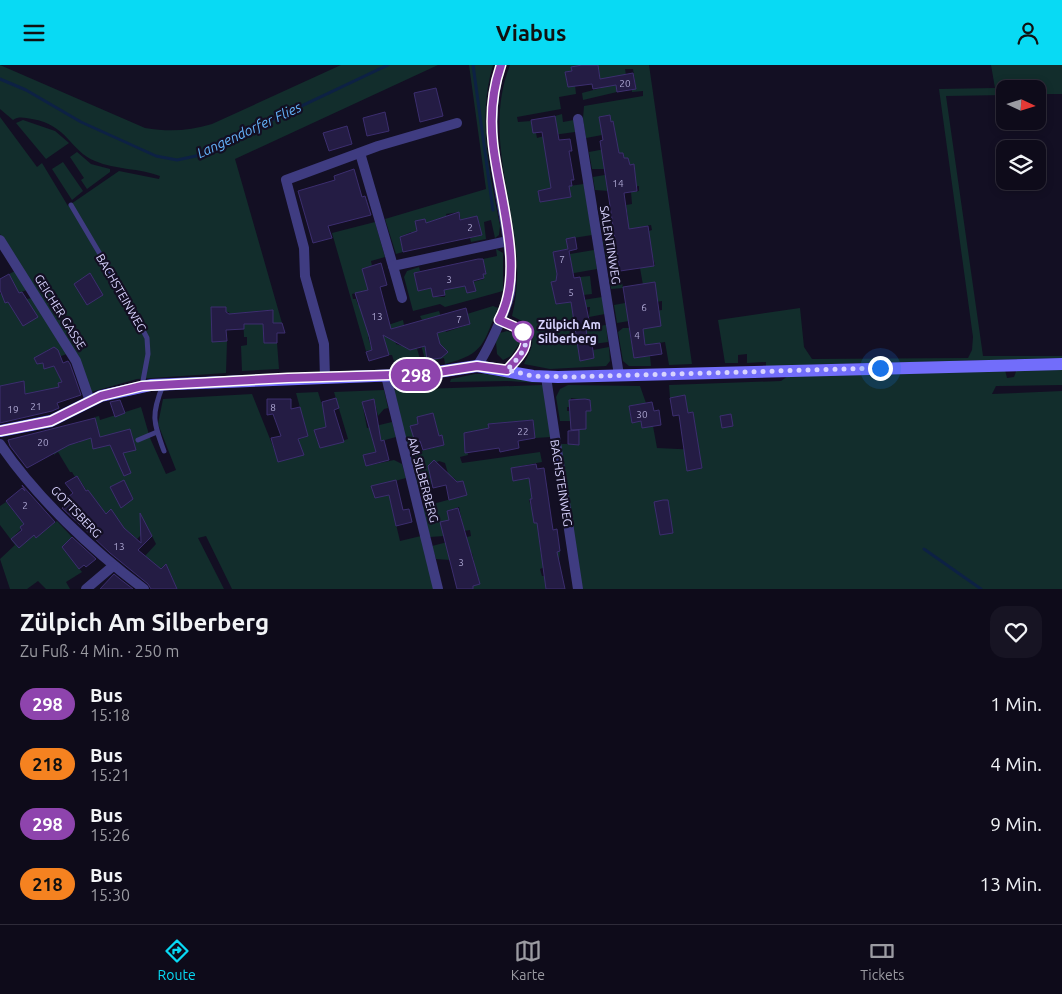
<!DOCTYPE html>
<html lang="de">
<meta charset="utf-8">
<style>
body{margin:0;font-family:Ubuntu,sans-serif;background:#171423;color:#f1f3f6;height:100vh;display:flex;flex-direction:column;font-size:19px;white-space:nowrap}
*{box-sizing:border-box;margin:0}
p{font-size:16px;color:#9b9ba2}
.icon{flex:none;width:28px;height:28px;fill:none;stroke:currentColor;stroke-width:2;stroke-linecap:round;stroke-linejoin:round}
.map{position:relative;height:524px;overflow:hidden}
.side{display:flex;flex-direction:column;background:#0e0b1a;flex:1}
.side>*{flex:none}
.badge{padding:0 10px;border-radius:16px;font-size:18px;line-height:32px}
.needle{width:32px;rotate:94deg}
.tools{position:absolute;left:996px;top:15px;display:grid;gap:10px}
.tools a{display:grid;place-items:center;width:50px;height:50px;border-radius:10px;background:#0e0b1a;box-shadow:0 2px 8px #0003,0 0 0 1px #2e2b39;font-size:25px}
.you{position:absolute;width:25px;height:25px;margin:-12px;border:4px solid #fff;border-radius:50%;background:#1a73e8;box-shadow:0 0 0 8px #1a73e833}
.map>.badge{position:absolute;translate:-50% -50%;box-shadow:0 0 0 2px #fff}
.round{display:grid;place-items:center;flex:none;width:52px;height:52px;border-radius:15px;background:#171423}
.head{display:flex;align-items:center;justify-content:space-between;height:85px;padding:0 20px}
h1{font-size:24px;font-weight:700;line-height:38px}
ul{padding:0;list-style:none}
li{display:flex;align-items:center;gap:15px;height:60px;padding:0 20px}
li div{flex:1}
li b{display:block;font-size:19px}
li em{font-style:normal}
li .badge{min-width:55px;font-weight:700;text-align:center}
header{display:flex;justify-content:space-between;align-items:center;height:65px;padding:0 20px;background:#08daf4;color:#111;font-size:22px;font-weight:700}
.tab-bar{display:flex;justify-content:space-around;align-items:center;height:70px;border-top:1px solid #2e2b39;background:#0e0b1a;font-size:14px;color:#9b9ba2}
.tab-bar a{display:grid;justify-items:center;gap:2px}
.tab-bar .selected{color:#08daf4}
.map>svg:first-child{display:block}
.green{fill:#122d2c}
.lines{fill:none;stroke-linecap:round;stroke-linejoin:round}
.stream{stroke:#0d2144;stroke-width:3}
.building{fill:#241c44;stroke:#3c2e6f}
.lane{stroke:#3f3c81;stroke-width:5}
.street{stroke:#3f3c81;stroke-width:10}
.secondary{stroke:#726dfa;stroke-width:12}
.line-casing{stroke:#fff;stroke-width:11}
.line{stroke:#8e44ad;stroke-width:8}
.walk{stroke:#d8d3fe;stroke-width:5;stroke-dasharray:0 9}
.stop-dot{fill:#fff;stroke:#8e44ad;stroke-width:2.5}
.labels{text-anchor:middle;stroke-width:4.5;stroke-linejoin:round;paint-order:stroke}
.number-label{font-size:10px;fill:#aba5d0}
.street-label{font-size:12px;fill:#d8d3fe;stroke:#130f23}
.stop-label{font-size:12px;font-weight:bold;fill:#d8d3fe;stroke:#130f23;text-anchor:start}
.water-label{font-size:14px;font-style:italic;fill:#64b3fa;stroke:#130f23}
</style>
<header><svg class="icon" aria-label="menu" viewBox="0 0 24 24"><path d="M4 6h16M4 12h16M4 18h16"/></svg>Viabus<svg class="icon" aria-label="person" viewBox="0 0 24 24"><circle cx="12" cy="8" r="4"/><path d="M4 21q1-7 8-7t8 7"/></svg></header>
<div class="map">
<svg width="1062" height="524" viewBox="0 0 1062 524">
<rect width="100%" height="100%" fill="#130f23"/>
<g class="green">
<path d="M0,0L145,63C169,67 189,66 212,59L341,0H438L235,94L282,258H273V245L258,246L259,259H263L264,278H277L279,304L242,306L241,281L247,280V272H244L243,249H233V265H230L229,247H226L212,276H227L226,308L137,314L91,327L19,198L0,169V52L37,102L42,98L68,141L119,106L159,114L160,111C139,103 116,105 95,96C70,86 68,60 32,54C25,53 19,51 13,55L0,44Z"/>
<path d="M469,0H493C477,53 490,108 500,161L499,170L495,173L491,155L484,157L486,174L471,177L470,173L482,170L477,151L461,155L459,147L446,149L448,155L412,170L411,167L400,172L403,187L396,189L385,154L486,124Z"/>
<path d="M510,0H583L571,2L572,6L565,7L568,21L575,20L576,29L559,32L561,44L517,52L518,57L531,56L533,68H536L537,73L544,71L550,113L562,122L538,126L540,137L571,132L569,121L584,119L592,170L567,174L568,184L553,187L556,201L571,198L570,189L594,185L597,204L557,211L558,216L551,217L557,239L602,232L605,249L589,252L590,242L572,244L575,264L606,260L608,277L578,281L580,296L594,293L593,285L609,282L610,296L606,301L550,304L524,299C532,281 537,277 526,258L512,251C534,167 477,84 510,0Z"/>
<path d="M598,0H649L692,299L669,300L665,277L645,280L642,261L659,251L617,258L614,240L625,238L628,250L662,245V236L639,240V225L656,222L655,217L643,220L640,203L655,200L652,189L641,190L649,166L652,165L651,160L626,165L624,153H628L626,140L632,139L631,127L639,126V121L609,126L595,125L593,112L634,105V100H630L628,93H624L623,88L603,91L605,104H592L589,87L605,84L617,78L613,56L611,57L609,50L600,52L602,70L586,73L583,54L584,41L643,31V26L632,27V24H636L633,4H625L626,10L617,27L583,35L582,28L601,23Z"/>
<path d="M991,0H1062V29H1038V24H1005V30L946,31L983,291H1062V293L766,301V297L747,298V289L738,290V298H725L718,255L800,243L804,282L812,294L968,293L972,285L973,272L939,24L995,23Z"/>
<path d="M562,49L563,57L574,55L575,67L553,70L557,64L555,51Z"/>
<path d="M23,55L55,66L69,78L46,94L16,58Z"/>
<path d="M77,87L91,99L110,104V107L87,124L81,115L84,113L70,92Z"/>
<path d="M63,97L83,126L72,135L52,104Z"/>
<path d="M375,157L385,192L371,196L372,201L362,204L381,227L363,226L352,229L353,234H356L358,240L366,238L385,261L403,255L404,260L392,264L396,279L402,281L404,277L414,274L422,300L396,302L392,290H389L382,268L368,272L372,285L366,286L332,168Z"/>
<path d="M616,173L619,194L607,197L603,176Z"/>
<path d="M496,184L503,188V226L445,242L440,239L413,246L404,212L407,206L419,202L420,206L414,208L418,226L431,223L433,232H445L444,225L484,214L483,209L486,208L483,194L497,191Z"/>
<path d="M620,205L623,223L611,224L609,210L613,206Z"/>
<path d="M15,206L27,225L13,230L27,234L32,233L67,289L61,291L54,282L46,286L62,317L58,318L59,322C45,329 42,322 26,335L24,318L0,321V229L15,220L9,209Z"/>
<path d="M590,211L592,229L583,230L580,212Z"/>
<path d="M493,241L498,243C483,278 485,289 445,299L444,293L426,298L421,280L438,268L434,252L422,255L420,251L439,246L446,267L470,259L467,249Z"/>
<path d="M623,263H629L634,293L650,291L651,301H629L623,296L618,267Z"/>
<path d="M507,266L516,269L519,279L511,291L503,295L497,289L496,277L500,268Z"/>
<path d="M1017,304H1062V320L996,321L992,329L1062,326V524H582L559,379H579V364H586L585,346H591L590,336L571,333L570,342H567V346H570L571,356H560L556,332L560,324L568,320L640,321L646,338L629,341L632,358L641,356L642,363L653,361L657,383L699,385L693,347L688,348L685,331L670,333L669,320L781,316L788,311L1005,305L1007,313L1014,312Z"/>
<path d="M475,309H485L540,318L507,316L450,317L451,314Z"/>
<path d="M543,320L551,372L535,373L533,355L488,359L490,370L476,366L465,368L468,390L460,392L462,398L540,387L542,397L511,403L513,416L538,412L532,434L529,435L531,442H533L534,458H540L539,473L541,489L560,486L559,496L540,504L542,511H545L546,524H473V521L480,519L478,511L472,513L474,497L472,488L448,486L450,495L436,494L432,481L471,471L470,465L464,466L459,442L447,446L449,455L444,471L430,472L422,442L466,430L463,416L457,417L454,413L449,412L445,398L439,396L428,401L432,419L417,423L409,389L444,380L442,370L439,371L433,349L417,352L418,359L411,361L415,377L406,380L393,325Z"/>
<path d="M384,325L388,343L384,344L378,351L374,334L362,337L367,363L392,357L396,372L374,378L376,387L363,390L366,401L394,395L402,399L406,413L372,422L375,433L389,430L400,476L421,471L435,524H232L206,471L198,473L224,524H177L166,499L160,504L145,491L156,479L148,463L137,474L119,459L109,446L106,449L100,442L98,443L77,411L75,412L72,407H70L58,387L54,390L51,379L78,378L98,365L95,352L99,351L100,355L141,342L150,373L166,409L176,405L158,359L163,334L252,329L274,384L308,371L296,328L318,327L327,356L325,357L326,362L320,363L321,370L316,371L320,383L348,374L334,327Z"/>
<path d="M6,437L17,450L32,453L15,470L20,476L31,466L36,472L57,456L72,472L62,482L82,507L66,517L70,524H46L38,516L27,524H10L0,494L15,480L0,460V441Z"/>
</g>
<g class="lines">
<g class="stream">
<path d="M473,0L493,145"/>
<path d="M0,14L26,25L81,57L156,91L177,95L196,91L388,0"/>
<path d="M924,484L981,524"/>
</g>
</g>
<g class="building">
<path d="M582,0H598L600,14L633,8L636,24L617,27L616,20L593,24L592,19L568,22L565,7L572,6L571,2Z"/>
<path d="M436,23L443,51L420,57L414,28Z"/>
<path d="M385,47L389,66L367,71L363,53Z"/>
<path d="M610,50L611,57L613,56L619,88H623L624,93H628L630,100L634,99L637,126L624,128L629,164L648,161L654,201L620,206L600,76L603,75L599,52Z"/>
<path d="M555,51L559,75L570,74L572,86H569L574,115H571L572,121H569L571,132L540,137L538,126L551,123L542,67L533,68L531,55Z"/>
<path d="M347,61L352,79L329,86L323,68Z"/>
<path d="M354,104L362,132L365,131L371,150L328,161L332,173L313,178L298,126L335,115L334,111Z"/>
<path d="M459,147L460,155L477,151L482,170L403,187L400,172L417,166L415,156L425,154L426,158Z"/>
<path d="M575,172L577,184L569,186L574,213L580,212L589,255L585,256L588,279H592L594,293L580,296L571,237L556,239L551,217L556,216L557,209L553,187L568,184L566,174Z"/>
<path d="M478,194H483L486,209H483L484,213L473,216L476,226L467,228L465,221L444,225L445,230L433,232L431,223L418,226L414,208Z"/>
<path d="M381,198L387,220L380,222L391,264L466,243L470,259L437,268L440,279L448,287L441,293L427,295L425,281L410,285L383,270L389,290L369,296L366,287L372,285L369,271L355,228L368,225L362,204Z"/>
<path d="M90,208L103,230L87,240L74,219Z"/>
<path d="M9,209L19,228L22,227L38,252L23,261L8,237L5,238L0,225V214Z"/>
<path d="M655,217L661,261L643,264L645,280L660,278L662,289L634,293L623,222Z"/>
<path d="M211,242H226V247L229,249L273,245V258H282L285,268H277V278H264L263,259H244V264L226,265L227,276L212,277Z"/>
<path d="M54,282L58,285L63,298L68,296L70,299L81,330L57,338L59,343L52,346L0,358V321L24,316L25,329L59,322L58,318L62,317L54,301L44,304L43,298L37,299L34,293Z"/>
<path d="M685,330L688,348L693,347L702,403L687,406L679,350L673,351L670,333Z"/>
<path d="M336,333L339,343L334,345L344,377L320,383L314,365L326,362L322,337Z"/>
<path d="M267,334H291V344L300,342L308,371L298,374L304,390L278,397L271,373L281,371L273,349L267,350Z"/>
<path d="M374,334L381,376L384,375L389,395L366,401L363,390L376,387L362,337Z"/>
<path d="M585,334L590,335L591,346H586V364L571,365L569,335Z"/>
<path d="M120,335L125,348L115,352L110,337Z"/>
<path d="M652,337L654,346L659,345L661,360L642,363L641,356L632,358L629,341Z"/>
<path d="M433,348L439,371L442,370L444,380L423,385L420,376L415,377L410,361L418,359L417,352Z"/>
<path d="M731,349L733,361L722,363L720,351Z"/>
<path d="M95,353L100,372L130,364L136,385L123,388L131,408L124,411L110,380L93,384L91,373L69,380L27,403L10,381L8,375Z"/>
<path d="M533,355L535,373L518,376L519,383L500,387L499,383L465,388L464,368L489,363L488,359Z"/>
<path d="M579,365V380L568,379V366Z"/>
<path d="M434,395L457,417L463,416L467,430L449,435L446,420L433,423L428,401Z"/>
<path d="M536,399L537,404L544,403L553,465L557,464L560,486L557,487L565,524H546L537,458H534L530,434H532L529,413L513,416L511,403Z"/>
<path d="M77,411L86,426L88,425L106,449L111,444L124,463L141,478L140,448L152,471L138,485L161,504L166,499L177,524H151L148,519L110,488L62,443L65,440L62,437L73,428L65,418Z"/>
<path d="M124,415L133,434L121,443L110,422Z"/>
<path d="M396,415L403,445L409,444L412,457L396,461L389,430L375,433L371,421Z"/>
<path d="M22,420L55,457L36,473L34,470L19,483L11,474L22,465L20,462L24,459L6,436L22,423L25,426Z"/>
<path d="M663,435H668L673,468L660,470L654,437Z"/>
<path d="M458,443L480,519L473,521V524H457L440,457L449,455L447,446Z"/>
<path d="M72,472L96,494L86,502L84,500L79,504L62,482Z"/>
<path d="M114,509L120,514L133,524H100Z"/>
</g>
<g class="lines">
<g class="lane">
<path d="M71,140L126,233L147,273L148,289L142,321"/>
<path d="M499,255L517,262L526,272L524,285L508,304"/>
<path d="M163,320C151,350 153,356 164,386"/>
<path d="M138,375L157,367"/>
</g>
<g class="street">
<path d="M578,54L619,310"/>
<path d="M360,88L393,201"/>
<path d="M0,175L76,296L90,336"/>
<path d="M402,233L393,201L508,176"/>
<path d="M477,301C487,287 507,244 510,228C513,206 509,184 506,163C497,109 483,54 501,0"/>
<path d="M386,311L438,524"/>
<path d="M546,312L578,524"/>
<path d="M325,313L324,279L305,211L304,183L286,115L378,81L457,58"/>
<path d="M0,379C36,432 93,486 144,524"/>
<path d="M86,524L113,501"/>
</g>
<path class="secondary" d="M0,366L51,356L101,331L151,320L425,309L477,301L533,311L558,312L1062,299"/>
</g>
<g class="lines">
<defs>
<path id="line" d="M0,366L51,356L101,331L142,321L288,313L426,309L477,301L507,305C517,294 533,280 522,265L499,255C526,206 499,133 493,79C490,52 492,26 501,0"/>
</defs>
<use href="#line" class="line-casing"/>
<use href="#line" class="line"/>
<path class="walk" d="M523,267L522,265C533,280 517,294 507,305L533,311L570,312L880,303"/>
</g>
<circle class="stop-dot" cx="523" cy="267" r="10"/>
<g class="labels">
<g class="number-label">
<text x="625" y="22">20</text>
<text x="618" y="122">14</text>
<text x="470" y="166">2</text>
<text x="562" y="198">7</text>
<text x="449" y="218">3</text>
<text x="571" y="231">5</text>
<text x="644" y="246">6</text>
<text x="377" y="255">13</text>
<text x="459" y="258">7</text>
<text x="637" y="274">4</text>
<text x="36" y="345">21</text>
<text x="273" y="346">8</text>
<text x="13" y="348">19</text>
<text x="642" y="353">30</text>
<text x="523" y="370">22</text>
<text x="43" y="381">20</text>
<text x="25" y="444">2</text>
<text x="119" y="485">13</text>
<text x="461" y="501">3</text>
</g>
<g class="street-label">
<text transform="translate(610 180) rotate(81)" y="4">SALENTINWEG</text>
<text transform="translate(121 228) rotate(60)" y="4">BACHSTEINWEG</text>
<text transform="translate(60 247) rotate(58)" y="4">GEICHER GASSE</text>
<text transform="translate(423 415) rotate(75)" y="4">AM SILBERBERG</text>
<text transform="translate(561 418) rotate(81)" y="4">BACHSTEINWEG</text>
<text transform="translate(76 447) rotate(46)" y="4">GOTTSBERG</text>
</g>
<g class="stop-label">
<text x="538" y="264">Zülpich Am<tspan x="538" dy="14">Silberberg</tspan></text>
</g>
<g class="water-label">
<text transform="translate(249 65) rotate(-25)" y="5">Langendorfer Flies</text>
</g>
</g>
</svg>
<div class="tools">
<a><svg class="needle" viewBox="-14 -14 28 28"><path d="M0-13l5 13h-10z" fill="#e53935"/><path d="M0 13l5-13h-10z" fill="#9b9ba2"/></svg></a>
<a><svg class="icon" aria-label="layers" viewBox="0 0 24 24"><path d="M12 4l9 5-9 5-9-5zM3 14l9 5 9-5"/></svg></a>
</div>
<div class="you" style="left:880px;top:303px"></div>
<b class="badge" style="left:416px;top:310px;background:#8e44ad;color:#fff">298</b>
</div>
<section class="side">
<div class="head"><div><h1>Zülpich Am Silberberg</h1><p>Zu Fuß · 4 Min. · 250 m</p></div><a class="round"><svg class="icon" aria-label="heart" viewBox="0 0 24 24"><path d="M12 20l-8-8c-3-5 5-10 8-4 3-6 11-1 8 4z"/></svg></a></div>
<ul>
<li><span class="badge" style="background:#8e44ad;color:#fff">298</span><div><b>Bus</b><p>15:18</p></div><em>1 Min.</em></li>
<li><span class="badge" style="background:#f58220;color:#111">218</span><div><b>Bus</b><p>15:21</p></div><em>4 Min.</em></li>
<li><span class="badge" style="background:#8e44ad;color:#fff">298</span><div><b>Bus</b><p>15:26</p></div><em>9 Min.</em></li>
<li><span class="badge" style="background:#f58220;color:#111">218</span><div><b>Bus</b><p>15:30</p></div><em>13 Min.</em></li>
</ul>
</section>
<nav class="tab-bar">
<a class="selected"><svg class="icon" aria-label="directions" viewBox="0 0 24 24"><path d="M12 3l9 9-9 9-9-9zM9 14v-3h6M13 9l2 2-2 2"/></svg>Route</a>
<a><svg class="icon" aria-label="map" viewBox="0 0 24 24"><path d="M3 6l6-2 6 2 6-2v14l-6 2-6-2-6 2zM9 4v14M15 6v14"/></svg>Karte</a>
<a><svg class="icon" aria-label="tickets" viewBox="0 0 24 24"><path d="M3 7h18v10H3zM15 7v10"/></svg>Tickets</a>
</nav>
